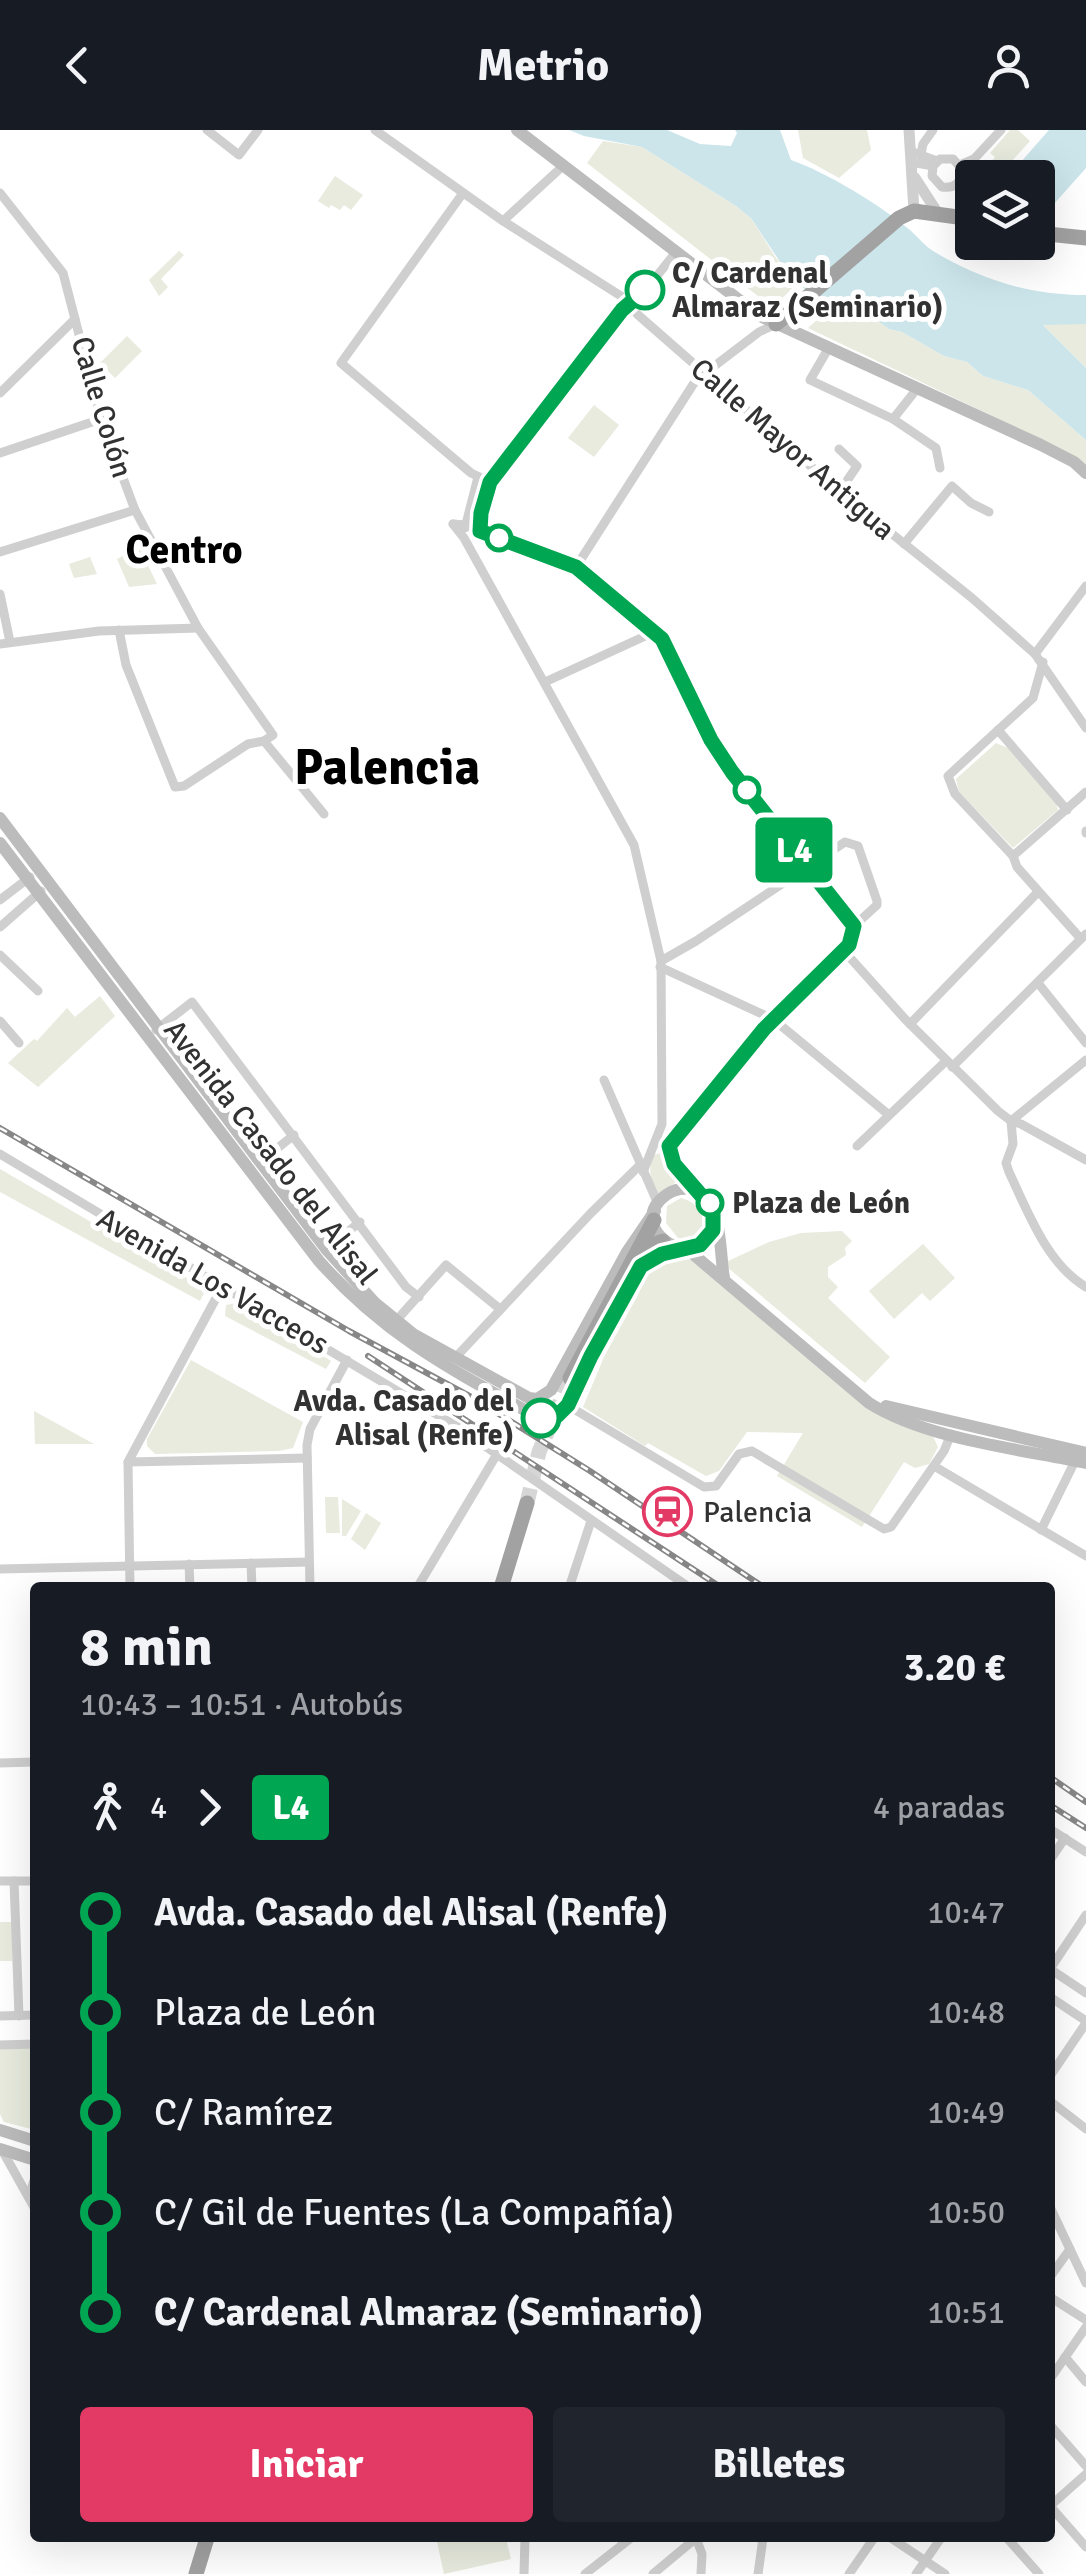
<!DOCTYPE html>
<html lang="es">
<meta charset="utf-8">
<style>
body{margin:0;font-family:Signika,sans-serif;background:#20242c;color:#f1f3f6;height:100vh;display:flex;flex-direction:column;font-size:38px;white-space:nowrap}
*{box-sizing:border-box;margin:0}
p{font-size:32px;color:#9ea1a6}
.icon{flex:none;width:55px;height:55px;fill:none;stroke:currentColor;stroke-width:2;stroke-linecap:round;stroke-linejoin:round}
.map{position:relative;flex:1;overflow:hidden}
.drawer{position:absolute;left:30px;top:1452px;width:1025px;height:960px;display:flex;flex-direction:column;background:#171b24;border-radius:10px;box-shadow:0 10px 40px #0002}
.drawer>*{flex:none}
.badge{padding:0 20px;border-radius:8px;font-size:35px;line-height:65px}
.tools{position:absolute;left:955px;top:30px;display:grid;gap:20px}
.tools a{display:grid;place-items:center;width:100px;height:100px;border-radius:10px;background:#171b24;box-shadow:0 10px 40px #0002;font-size:50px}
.map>.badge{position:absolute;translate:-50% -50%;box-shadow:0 0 0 5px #fff}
.legs{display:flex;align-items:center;gap:15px;height:110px;padding:0 50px;font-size:32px}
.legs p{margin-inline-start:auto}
.head{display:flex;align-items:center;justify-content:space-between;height:170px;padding:0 50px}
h1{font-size:55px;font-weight:700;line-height:75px}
.button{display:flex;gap:20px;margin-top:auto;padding:20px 50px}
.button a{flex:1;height:115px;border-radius:10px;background:#e33a65;color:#fff;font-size:40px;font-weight:700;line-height:115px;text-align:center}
.button a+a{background:#20242c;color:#f1f3f6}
ul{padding:0 50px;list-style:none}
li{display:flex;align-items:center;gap:35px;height:100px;font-size:38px}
li i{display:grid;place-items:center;width:15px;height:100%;margin:0 12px;background:currentColor}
li i::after{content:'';width:25px;height:25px;margin:-12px;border:8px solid;border-radius:50%;background:#171b24}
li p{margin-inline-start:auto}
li:first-child i{background:linear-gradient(#0000 50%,currentColor 0)}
li:last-child i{background:linear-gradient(currentColor 50%,#0000 0)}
header{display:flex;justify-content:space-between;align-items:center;height:130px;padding:0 50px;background:#171b24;font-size:45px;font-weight:700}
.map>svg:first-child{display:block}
.green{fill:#e8ebde}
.water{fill:#cbe5eb}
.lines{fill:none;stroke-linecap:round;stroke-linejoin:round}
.trunk-tunnel{stroke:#d6d6d6;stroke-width:15;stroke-dasharray:15 8;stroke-linecap:butt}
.minor{stroke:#cfcfcf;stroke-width:9}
.tertiary{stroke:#cfcfcf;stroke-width:11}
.secondary{stroke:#bcbcbc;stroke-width:12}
.trunk{stroke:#a2a2a2;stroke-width:15}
.rail-casing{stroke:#878787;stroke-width:6}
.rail{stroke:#fff;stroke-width:2.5;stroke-dasharray:8;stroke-linecap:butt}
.line-1-casing{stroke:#fff;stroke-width:22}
.line-1{stroke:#00a651;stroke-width:15}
.stop-1-dot{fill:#fff;stroke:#00a651;stroke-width:5}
.labels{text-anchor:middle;stroke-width:10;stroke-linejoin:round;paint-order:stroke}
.stop-label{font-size:30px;font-weight:bold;fill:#323232;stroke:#fff;text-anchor:start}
.street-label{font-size:30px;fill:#323232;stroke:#fff}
.poi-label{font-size:30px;fill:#323232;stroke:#fff;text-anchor:start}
.district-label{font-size:40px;font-weight:bold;fill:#000;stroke:#fff}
.town-label{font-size:50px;font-weight:bold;fill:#000;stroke:#fff}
</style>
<header><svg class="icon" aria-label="back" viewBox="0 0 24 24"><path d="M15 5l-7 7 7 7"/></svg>Metrio<svg class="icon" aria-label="person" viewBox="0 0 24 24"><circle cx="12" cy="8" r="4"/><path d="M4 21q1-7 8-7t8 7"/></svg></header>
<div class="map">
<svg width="1086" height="2444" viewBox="0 0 1086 2444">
<rect width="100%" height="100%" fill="#fff"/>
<g class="green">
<path d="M798,0H867L871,20L839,48L803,28Z"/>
<path d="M1010,0H1018L1030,11L1012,31L1007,47H978L995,27L990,23Z"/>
<path d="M603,11L642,17L736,76L751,88L776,128L799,153L772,177L587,33Z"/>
<path d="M335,46L363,65L351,80L344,75L340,80L331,75L329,78L318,71Z"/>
<path d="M179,121L184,125L161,149L168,157L159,166L149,150Z"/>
<path d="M840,179L871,186L889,199L902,202L944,226L967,232L983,246L1028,260L1086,310V336L1045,311L808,198L827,181Z"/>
<path d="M1042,194H1086V238Z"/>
<path d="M127,206L142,221L115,248L100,233Z"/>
<path d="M594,275L619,295L594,327L568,308Z"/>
<path d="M139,417L157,454L129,457L117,429Z"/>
<path d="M90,427L97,444L74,448L69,434Z"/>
<path d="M996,613L1008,618L1055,669L1058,680L1013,718L959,662L956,649Z"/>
<path d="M100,866L115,886L38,957L8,933L34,909L37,911L67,878L75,887Z"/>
<path d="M665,1022L669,1035L682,1048L658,1064C650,1049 648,1042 653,1025Z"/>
<path d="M0,1039L206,1159L200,1171L0,1062Z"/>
<path d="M681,1068C699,1073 709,1087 701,1105L692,1111L678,1108L666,1093L667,1076Z"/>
<path d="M842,1101L852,1111L845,1118L846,1125L828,1137V1147L838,1157L828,1168L890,1227L865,1253L727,1137L726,1132L769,1112L801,1103Z"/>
<path d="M923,1114L955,1148L930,1171L922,1163L894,1189L869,1161Z"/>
<path d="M670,1127L692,1130L858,1268L932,1304L938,1317L929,1334L915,1338L904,1332L862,1397L777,1346L803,1303L747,1302L719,1341L706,1346L648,1313L645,1316L583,1277L604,1227L639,1163L638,1152L645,1138Z"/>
<path d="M236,1173L331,1231L326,1239L225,1186L226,1175Z"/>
<path d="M191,1230L303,1292L293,1318L279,1321L155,1324L147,1316V1309Z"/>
<path d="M34,1281L94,1314H35Z"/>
<path d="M325,1367H338L340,1403H326Z"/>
<path d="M342,1369L361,1381L346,1406H342Z"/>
<path d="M366,1383L381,1393L365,1420L351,1409Z"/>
<path d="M0,1792H13L12,1831H0Z"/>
<path d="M0,1918H35V2000L4,1992L0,1984Z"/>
<path d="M458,2408H506L511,2429L444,2444L437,2412Z"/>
</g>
<g class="water">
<path d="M569,0H667L700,14L731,16L737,3L735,0H780L791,30C826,42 882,76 910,100C918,107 924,115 933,121C981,150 1030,165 1086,165V194L1043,195L1086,238V310L1028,260L983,246L967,232L944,226L902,202L889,199L871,186L840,179L827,181L786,141L751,88L736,76L642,17L584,6Z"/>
<path d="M1049,0H1086V38L1054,74L1038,73V48L1012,47V42Z"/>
</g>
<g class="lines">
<path class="trunk-tunnel" d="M527,1373L539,1322L570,1248"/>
<g class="minor">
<path d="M207,0L239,25L258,0"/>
<path d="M375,0L503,91L624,168L637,184L846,367L972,468L1035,524L1086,598"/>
<path d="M910,21L937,31"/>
<path d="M921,24L923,14L933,0"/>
<path d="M911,32L933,36L940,29H953L962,39C962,52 955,59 942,57L932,46L933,36"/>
<path d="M960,35L974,29L1001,0"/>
<path d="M0,63L63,143L101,289L135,380L198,498L273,605L264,611L248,614L184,656L175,657L126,535L119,500"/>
<path d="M463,63L341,233L471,343L490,352"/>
<path d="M503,91L564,35"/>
<path d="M828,219L810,250L893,289L936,318L940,338"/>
<path d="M0,263L75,189"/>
<path d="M893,289L916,260"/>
<path d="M839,319L857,336L840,361"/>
<path d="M0,323L101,289"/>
<path d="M453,394L464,408L634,715L661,831L662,994L643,1042"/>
<path d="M453,394L465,395L576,437L662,509L711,610L732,642L854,796"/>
<path d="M465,398L478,347"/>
<path d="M480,401C479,381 486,358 497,342L622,181L637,171L676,122"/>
<path d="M904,414L952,356L971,373L989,382"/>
<path d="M0,422L135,380"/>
<path d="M576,437L696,250L759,202L776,194"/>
<path d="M0,464L10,512"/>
<path d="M0,514L99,501L198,498"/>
<path d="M1035,524L1086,456"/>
<path d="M1043,532L1033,568L948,646L955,664L1013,726L1086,662"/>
<path d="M545,552L654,502"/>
<path d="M998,600L1067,680"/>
<path d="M264,611L324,684"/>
<path d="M1086,701V703"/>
<path d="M1013,726L1017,737L1081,809"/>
<path d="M0,770L30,747"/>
<path d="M0,797L41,761"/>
<path d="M844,821L905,889L998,981L1011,991L1021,994L1086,1030"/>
<path d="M0,825L38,861"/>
<path d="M661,831L696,811L845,712L858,716L877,771V775L854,796"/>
<path d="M660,837L773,889L889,985"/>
<path d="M1038,853L1086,913"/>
<path d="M0,891L19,913"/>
<path d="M910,894L1038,762"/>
<path d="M156,900L192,872L406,1157L419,1167"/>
<path d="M952,937L1086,804"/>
<path d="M604,950L658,1074"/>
<path d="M1011,991L1013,1014L1006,1033L1009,1042C1028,1082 1047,1134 1086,1157"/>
<path d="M1011,991L1086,930"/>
<path d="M857,1016L946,931"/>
<path d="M0,1024L456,1296L690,1458"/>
<path d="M260,1032L294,1005"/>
<path d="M698,1062L670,1028L669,1015L764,899L844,821L849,815L854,796"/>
<path d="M326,1119L360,1092"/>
<path d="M394,1193L446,1135L500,1179"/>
<path d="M455,1228L590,1084L640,1035"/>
<path d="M567,1275L704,1357L716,1356L739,1324L752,1321L884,1399L891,1397L944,1321L951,1304"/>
<path d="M128,1332L307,1328"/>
<path d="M934,1336L1086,1426"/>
<path d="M1041,1400L1075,1331"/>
<path d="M251,1433L252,1458"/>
<path d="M189,1434L190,1458"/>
<path d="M0,1439L309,1432"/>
<path d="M130,1458L128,1332L222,1157"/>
<path d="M310,1458L307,1315L310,1299L347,1230"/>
<path d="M417,1458L497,1324"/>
<path d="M569,1458L591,1391"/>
<path d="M0,1633L35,1632"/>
<path d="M1050,1699L1086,1722"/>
<path d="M1050,1730L1065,1708"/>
<path d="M0,1751H35"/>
<path d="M14,1751L19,1886"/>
<path d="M1050,1839L1086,1785"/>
<path d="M1050,1839L1086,1863"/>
<path d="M1050,1867L1086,1891"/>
<path d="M0,1886L35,1885"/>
<path d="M0,1915L35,1914"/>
<path d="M1050,1946L1086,1893"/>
<path d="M1050,1971L1086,1999"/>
<path d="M2,2020L35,2079"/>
<path d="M29,2066L35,2047"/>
<path d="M1050,2077L1086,2153"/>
<path d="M1050,2147L1070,2119"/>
<path d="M1050,2167L1086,2190"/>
<path d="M1065,2227L1086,2252"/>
<path d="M1050,2249L1086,2197"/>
<path d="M1050,2295L1086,2336"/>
<path d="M1050,2376L1086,2417"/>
<path d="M1050,2376L1086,2344"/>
<path d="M696,2408L702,2424L701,2444"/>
<path d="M891,2408L945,2444"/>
<path d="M1007,2408L1039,2444"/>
<path d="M524,2444L525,2408"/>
<path d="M585,2444L631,2408"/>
<path d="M653,2444L696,2408"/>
<path d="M758,2444L763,2408"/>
<path d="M849,2444L874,2408"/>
<path d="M916,2444L941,2408"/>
</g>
<g class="tertiary">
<path d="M909,0L914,81"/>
<path d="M915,48L937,82"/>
</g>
<g class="secondary">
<path d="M517,0L760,186L1041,315L1074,332L1086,343"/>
<path d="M0,688L326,1119L375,1173L413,1204L529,1268L537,1269L551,1260L627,1122L655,1081"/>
<path d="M0,713L319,1131C386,1207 454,1241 541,1289L557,1286L567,1275L591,1225L641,1137L652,1128L680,1119"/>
<path d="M715,1086C711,1155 618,1100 666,1065C673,1060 681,1058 689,1059C724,1064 719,1122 724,1148"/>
<path d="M687,1119L869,1273C926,1309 1019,1319 1086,1333"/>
<path d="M886,1276L1086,1323"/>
<path d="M0,2000L35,2011"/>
<path d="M0,2019L35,2030"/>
</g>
<g class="trunk">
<path d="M1038,103L1086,108"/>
<path d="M776,194L899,88L914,81L972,89"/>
<path d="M637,1127L652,1115L663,1111"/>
<path d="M570,1248L654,1090"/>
<path d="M501,1458L527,1373"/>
<path d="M196,2444L207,2408"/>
</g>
<defs>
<g id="rail">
<path d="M0,998L349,1201L475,1269L590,1341L765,1458"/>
<path d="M368,1226L722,1458"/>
<path d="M1050,1647L1086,1672"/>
<path d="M1050,1675L1086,1698"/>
</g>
</defs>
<use href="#rail" class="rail-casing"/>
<use href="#rail" class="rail"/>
</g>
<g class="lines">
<defs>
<path id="line-1" d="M541,1288L557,1286L568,1275L591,1226L641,1136L662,1124L700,1115L713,1100V1079L674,1034L669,1016L764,899L849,815L854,796L732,642L711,610L662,509L576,437L480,401L481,383L490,352L622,180L645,160"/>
</defs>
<use href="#line-1" class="line-1-casing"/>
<use href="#line-1" class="line-1"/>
</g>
<defs>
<symbol id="station-ring" viewBox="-11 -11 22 22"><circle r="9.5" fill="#fff" stroke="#e33a65" stroke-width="1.5"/><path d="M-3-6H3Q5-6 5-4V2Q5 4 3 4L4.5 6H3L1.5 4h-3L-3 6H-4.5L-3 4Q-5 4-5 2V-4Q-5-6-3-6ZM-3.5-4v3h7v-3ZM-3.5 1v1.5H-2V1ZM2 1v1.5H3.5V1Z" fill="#e33a65"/></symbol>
</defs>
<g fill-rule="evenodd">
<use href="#station-ring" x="640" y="1354" width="55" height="55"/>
</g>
<g class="stop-1-dot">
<circle cx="645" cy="160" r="18"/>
<circle cx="499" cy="408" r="12"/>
<circle cx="747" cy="660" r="12"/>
<circle cx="710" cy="1073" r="12"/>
<circle cx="541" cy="1288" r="18"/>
</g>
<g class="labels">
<g class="stop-label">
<text x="672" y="153">C/ Cardenal<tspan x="672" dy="34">Almaraz (Seminario)</tspan></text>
<text x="732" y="1083">Plaza de León</text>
<text x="514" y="1281" text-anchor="end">Avda. Casado del<tspan x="514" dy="34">Alisal (Renfe)</tspan></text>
</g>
<g class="street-label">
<text transform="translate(102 277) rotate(73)" y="10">Calle Colón</text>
<text transform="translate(793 319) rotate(41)" y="10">Calle Mayor Antigua</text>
<text transform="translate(271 1022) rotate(52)" y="10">Avenida Casado del Alisal</text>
<text transform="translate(213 1151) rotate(30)" y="10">Avenida Los Vacceos</text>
</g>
<g class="poi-label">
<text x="703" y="1392">Palencia</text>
</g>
<g class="district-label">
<text x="184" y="433">Centro</text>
</g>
<g class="town-label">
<text x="387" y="654">Palencia</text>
</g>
</g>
</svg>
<div class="tools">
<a><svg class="icon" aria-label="layers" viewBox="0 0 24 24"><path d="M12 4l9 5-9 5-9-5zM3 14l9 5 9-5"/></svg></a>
</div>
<b class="badge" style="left:794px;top:720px;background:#00a651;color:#fff">L4</b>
<section class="drawer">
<div class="head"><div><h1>8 min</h1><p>10:43 – 10:51 · Autobús</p></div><b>3.20 €</b></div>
<div class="legs"><svg class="icon" aria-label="walk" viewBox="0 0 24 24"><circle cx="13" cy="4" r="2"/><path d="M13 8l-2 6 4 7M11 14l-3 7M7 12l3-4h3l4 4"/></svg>4<svg class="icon" aria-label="forward" viewBox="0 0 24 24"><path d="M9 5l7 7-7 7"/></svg><b class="badge" style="background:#00a651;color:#fff">L4</b><p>4 paradas</p></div>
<ul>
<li><i style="color:#00a651"></i><b>Avda. Casado del Alisal (Renfe)</b><p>10:47</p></li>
<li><i style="color:#00a651"></i><span>Plaza de León</span><p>10:48</p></li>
<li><i style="color:#00a651"></i><span>C/ Ramírez</span><p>10:49</p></li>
<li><i style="color:#00a651"></i><span>C/ Gil de Fuentes (La Compañía)</span><p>10:50</p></li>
<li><i style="color:#00a651"></i><b>C/ Cardenal Almaraz (Seminario)</b><p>10:51</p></li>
</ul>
<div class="button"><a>Iniciar</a><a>Billetes</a></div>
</section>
</div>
